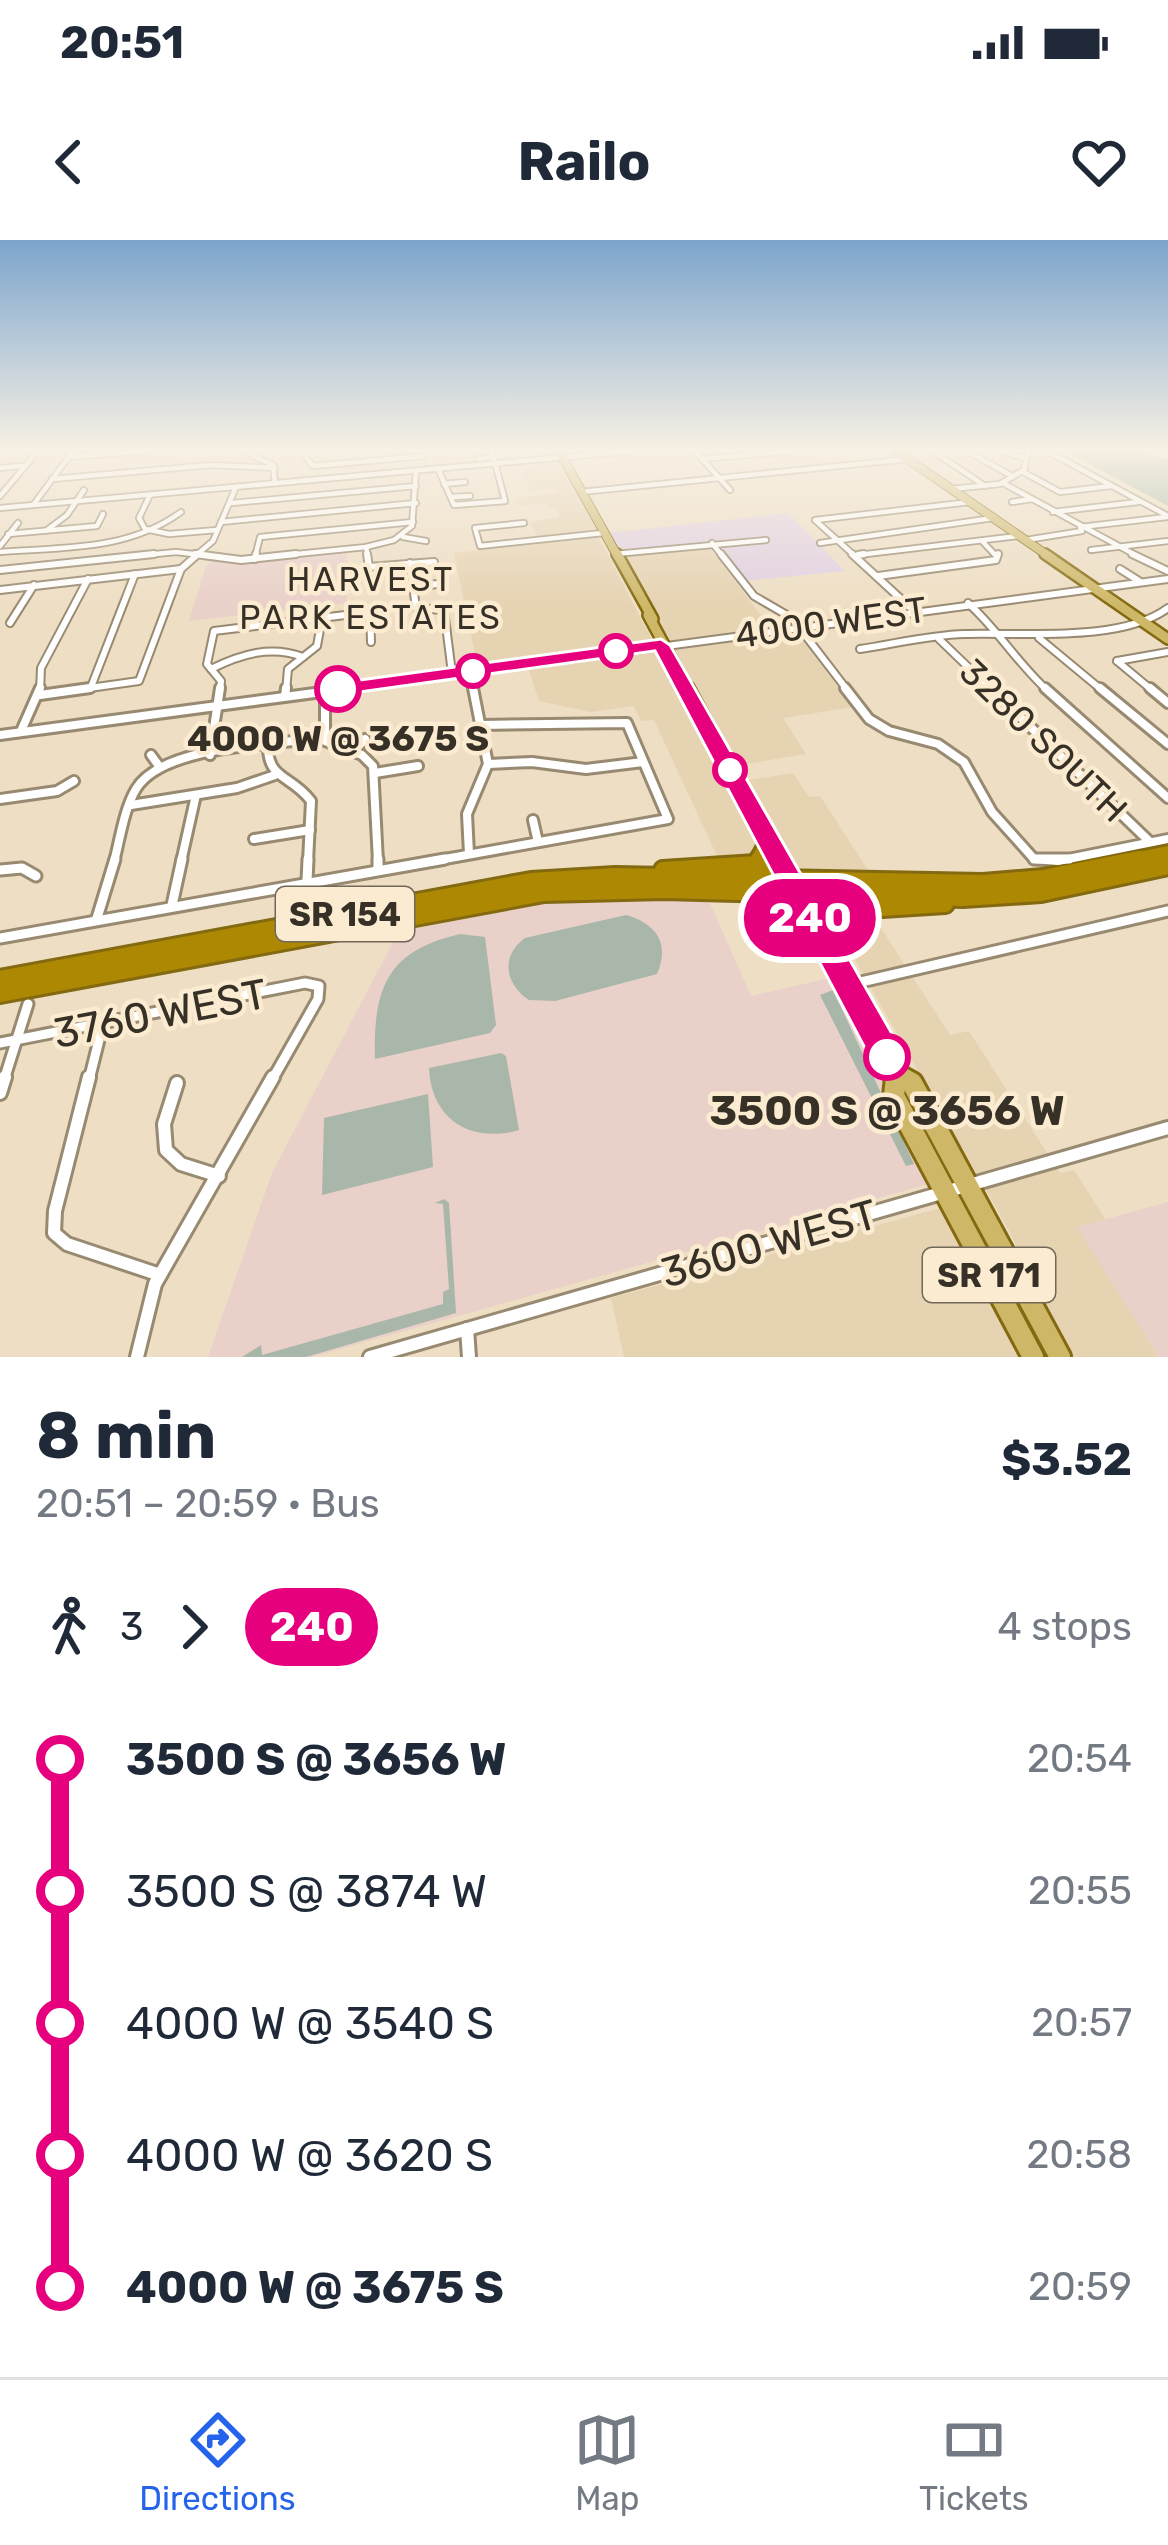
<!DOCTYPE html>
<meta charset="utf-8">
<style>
body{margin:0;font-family:Rubik,sans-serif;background:#f2f2f3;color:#1f2937;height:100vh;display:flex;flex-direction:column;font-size:45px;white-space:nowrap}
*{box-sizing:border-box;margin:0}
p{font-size:39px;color:#747a83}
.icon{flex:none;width:66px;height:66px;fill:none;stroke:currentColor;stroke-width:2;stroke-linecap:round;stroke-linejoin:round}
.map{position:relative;height:1117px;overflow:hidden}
.drawer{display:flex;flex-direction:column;background:#fff;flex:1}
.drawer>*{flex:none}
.badge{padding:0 24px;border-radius:39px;font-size:42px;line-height:78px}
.map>.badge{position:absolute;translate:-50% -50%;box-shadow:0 0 0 6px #fff}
.legs{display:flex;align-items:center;gap:18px;height:132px;padding:0 36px;font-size:39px}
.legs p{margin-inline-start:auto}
.head{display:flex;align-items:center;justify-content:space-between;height:204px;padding:0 36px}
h1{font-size:66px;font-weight:700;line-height:90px}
ul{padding:0 36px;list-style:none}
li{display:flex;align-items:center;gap:42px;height:132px;font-size:45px}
li i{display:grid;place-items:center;width:18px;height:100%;margin:0 15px;background:currentColor}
li i::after{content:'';width:30px;height:30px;margin:-15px;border:9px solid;border-radius:50%;background:#fff}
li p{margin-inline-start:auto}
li:first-child i{background:linear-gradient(#0000 50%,currentColor 0)}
li:last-child i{background:linear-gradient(currentColor 50%,#0000 0)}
.status{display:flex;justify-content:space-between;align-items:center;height:84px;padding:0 60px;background:#fff;direction:ltr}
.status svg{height:33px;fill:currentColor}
header{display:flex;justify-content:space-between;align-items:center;height:156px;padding:0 36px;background:#fff;font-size:54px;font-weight:700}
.menu{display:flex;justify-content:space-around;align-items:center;height:168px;border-top:3px solid #e0e1e3;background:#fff;font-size:33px;color:#747a83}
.menu a{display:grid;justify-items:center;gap:6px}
.menu .active{color:#2563eb}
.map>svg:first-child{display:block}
.built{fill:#e6d3b2}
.education{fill:#e9d0c9}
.medical{fill:#e1d0e2}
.green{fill:#a8b7a9}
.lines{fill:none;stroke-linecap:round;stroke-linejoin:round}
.minor-far4-casing{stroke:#988a71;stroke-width:8}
.minor-far3-casing{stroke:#988a71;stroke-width:10}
.minor-far2-casing{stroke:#988a71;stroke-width:14}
.minor-far1-casing{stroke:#988a71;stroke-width:15}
.minor-casing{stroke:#988a71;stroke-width:18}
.major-far4-casing{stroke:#83690f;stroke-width:10}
.major-far3-casing{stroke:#83690f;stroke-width:14}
.major-far2-casing{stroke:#83690f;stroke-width:18}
.major-far1-casing{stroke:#83690f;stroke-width:21}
.major-casing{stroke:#83690f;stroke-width:26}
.highway-far1-casing{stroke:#83690f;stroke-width:20}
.highway-casing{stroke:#83690f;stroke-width:22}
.minor-far4{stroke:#fff;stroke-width:4.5}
.minor-far3{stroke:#fff;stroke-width:6}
.minor-far2{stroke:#fff;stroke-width:8}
.minor-far1{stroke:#fff;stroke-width:9}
.minor{stroke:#fff;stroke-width:12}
.major-far4{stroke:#ceb868;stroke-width:8}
.major-far3{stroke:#ceb868;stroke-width:9}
.major-far2{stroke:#ceb868;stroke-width:12}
.major-far1{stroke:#ceb868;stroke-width:15}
.major{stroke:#ceb868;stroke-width:20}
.highway-far1{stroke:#ad8803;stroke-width:14}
.highway{stroke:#ad8803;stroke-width:16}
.line-1{fill:#e6007e;stroke:#fff;stroke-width:3}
.stop-1-dot{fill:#fff;stroke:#e6007e;stroke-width:6}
.labels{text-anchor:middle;stroke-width:9;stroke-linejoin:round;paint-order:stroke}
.far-neighbourhood-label{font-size:33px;letter-spacing:3px;fill:#363026;stroke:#fbebd1}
.shield{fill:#fbebd1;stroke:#716859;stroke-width:3}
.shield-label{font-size:33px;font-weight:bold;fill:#363026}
.street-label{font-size:36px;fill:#363026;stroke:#fbebd1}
.stop-label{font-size:36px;font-weight:bold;fill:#363026;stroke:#fbebd1}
.near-street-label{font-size:42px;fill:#363026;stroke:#fbebd1}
.near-stop-label{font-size:42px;font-weight:bold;fill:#363026;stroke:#fbebd1}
</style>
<div class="status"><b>20:51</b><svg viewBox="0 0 49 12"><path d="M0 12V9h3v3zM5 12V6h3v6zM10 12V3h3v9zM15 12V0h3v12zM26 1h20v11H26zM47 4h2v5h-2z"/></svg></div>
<header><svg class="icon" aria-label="back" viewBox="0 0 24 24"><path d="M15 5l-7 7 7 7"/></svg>Railo<svg class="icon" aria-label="heart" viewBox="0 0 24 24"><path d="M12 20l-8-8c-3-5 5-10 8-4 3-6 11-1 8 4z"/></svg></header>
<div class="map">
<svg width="1168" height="1117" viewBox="0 0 1168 1117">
<rect width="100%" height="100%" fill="#eedec4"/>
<g class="built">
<path d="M559,219L597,291L537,298L531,282L559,277L557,269H549L545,263L518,266L514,258L557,253L555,249L531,251L522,229L534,228L532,221Z"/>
<path d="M598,296L775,637L724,631L654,480L641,481L634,466L591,472L539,461L526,421L478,428L454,313Z"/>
<path d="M709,307L774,393L796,392L853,467L783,478L806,514L740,525L622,317Z"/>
<path d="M793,533L809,557L820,556L870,633L805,632L796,625L749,540Z"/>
<path d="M881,688L950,795L969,791L1060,933L1074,930L1105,979L1078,988L1159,1117H1071L1008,989L842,697Z"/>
<path d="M944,967L1023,1117H624L611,1058Z"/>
</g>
<g class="education">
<path d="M347,311V363L189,381L206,326L215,319L251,321Z"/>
<path d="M614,659L709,661L751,756L830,738L939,941L312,1117H208L272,933L399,691L551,662Z"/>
<path d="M1168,962V1117H1159L1077,987Z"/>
</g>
<path class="medical" d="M788,273L845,331L744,341L717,305L621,316L608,293Z"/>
<g class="green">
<path d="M1065,211H1131L1168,219V266Z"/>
<path d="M626,675C657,684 670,704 657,734L555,761L529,760C505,744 500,716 525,698Z"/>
<path d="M460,694L485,697L496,785L490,793L375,819C373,749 386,711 460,694Z"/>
<path d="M833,750L914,924L906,926L820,755Z"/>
<path d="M501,813L506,816L519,890C470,904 431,879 429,828Z"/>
<path d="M428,854L433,927L322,955L324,878Z"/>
<path d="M444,959L449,963L456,1073L306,1117H242L261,1105L262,1115L443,1064V1052L449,1049L443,964L435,963Z"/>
</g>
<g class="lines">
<defs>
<g id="minor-far4">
<path d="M243,211L273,225L275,243"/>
<path d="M301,211L313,226L424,216L427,211"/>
<path d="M695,211L730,250"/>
<path d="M933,211L985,246"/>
<path d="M967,211L1012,236"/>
<path d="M1001,211L1027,219"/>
<path d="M1047,211L1168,276"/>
<path d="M68,217L147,211"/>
<path d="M478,219L492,217"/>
<path d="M702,219L793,211"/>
<path d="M0,228L23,226"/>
<path d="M438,229L454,265L505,261L492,211"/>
<path d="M1023,232L1060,252L1111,246"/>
<path d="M52,239L211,225L275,228"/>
<path d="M1003,243L1139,317"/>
<path d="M444,244L465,242"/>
<path d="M951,249L1000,244L1024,230L1028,211"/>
<path d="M581,252L908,219"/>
<path d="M150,255L139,278L145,289L169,294L217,290"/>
<path d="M0,256L38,211"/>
<path d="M452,257L470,256"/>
<path d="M1012,262L1032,259"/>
<path d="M232,263L416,246"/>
<path d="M34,264L73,211"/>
<path d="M0,268L633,211"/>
<path d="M1053,272L1138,262"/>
<path d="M815,280L970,262"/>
<path d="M816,281L856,317"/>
<path d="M221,282L416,263"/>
<path d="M524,283L475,288L480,306L603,293"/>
<path d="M1080,287L1167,277"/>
<path d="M47,290L67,275L84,250"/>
<path d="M8,294L97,286L103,274"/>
<path d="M403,297L426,301"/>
<path d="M1026,300L1082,291"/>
<path d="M982,301L997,317"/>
<path d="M712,303L723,317"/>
<path d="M820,303L993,278"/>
<path d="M0,306L18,283"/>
<path d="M366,307L368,317"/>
<path d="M1091,310L1168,301"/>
<path d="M0,312C63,307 128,311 181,272"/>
<path d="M615,314L766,300"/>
<path d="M858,315L1018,296"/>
<path d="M124,317L176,312L219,317"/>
<path d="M194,317L213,301L236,247"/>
<path d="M255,317L260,297L413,282"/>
<path d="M267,317L366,307L394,300L412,286L416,231"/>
</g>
<g id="minor-far3">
<path d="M195,314L241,320L296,314"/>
<path d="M367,314L369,327L434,322"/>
<path d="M721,314L754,356L792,378L848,451"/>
<path d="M852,314L914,371"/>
<path d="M1132,314L1168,331"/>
<path d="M858,315L864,314"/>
<path d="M255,319L256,314"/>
<path d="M410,323L416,368L444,370L452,433"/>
<path d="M1120,329L1139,341"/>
<path d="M0,330L154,314"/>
<path d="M878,336L996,320L998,314"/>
<path d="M413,346L439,344"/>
<path d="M0,350L181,329"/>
<path d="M968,363C998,390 1018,424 1048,451"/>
<path d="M10,383L34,345"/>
<path d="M1039,398L1103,451"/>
<path d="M939,399L993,451"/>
<path d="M860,409C894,404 930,395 964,394C1021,392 1121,403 1168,368"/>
<path d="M1117,421L1153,451"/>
<path d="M1117,421L1168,412"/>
<path d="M211,429C241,414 271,405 303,417"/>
<path d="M470,431L474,451"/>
<path d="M91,447L135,334"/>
<path d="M40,451L41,428L88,339"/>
<path d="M68,451L139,441L181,329L198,314"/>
<path d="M220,451L221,441L207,424L214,391L370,372L371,402"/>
<path d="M286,451L288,429L317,406L322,378"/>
<path d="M329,451L1168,339"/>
</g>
<g id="minor-far2">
<path d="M845,448L869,479L889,491L938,504L964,522L992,572L1034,619L1058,621L1168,599"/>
<path d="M990,448L1149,601"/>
<path d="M1045,448L1168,558"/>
<path d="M1100,448L1168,504"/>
<path d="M1150,448L1168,463"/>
<path d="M325,451V501L362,515L373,526L378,622"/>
<path d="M40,455L90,448"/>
<path d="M285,456L286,448"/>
<path d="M21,491L40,448"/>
<path d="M0,495L352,448"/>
<path d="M268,497C265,542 289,532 311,561L308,622"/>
<path d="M353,512L365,499"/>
<path d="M151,515L159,526"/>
<path d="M210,515L220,448"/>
<path d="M488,524L532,522L586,529L643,522"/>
<path d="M375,533L418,526"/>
<path d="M0,559L57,551L74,541"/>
<path d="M131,565L237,548L275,535"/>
<path d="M533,580L538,602"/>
<path d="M254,599L310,590"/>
<path d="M469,614L467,574L488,524L473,448"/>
<path d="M114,622C120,599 124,569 136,549C162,505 277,504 324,498"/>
<path d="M181,622L196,555"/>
<path d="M428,622L668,579L627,483L480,485"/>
</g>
<g id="minor-far1">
<path d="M378,619V628"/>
<path d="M1034,619H1069"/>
<path d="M0,630L22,628L36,636"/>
<path d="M307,641L308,619"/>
<path d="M172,665L182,619"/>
<path d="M97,678L115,619"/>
<path d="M0,698L445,619"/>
<path d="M848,745L1168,671"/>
<path d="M0,803L305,743L319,746L318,759L272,840"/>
<path d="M4,840L28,764"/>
<path d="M89,840L103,784"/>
</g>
<g id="minor">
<path d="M89,837L55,971L54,993L67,1004L160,1035"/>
<path d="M177,843L164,884L166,910L181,924L219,936"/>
<path d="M0,853L5,837"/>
<path d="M467,1089L469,1117"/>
<path d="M137,1117L155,1044L273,837"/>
<path d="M370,1117L1168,888"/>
</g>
<g id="major-far4">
<path d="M559,211L618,317"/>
<path d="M896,211L1050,317"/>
</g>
<g id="major-far3">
<path d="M617,314L653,379"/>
<path d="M1045,314L1168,399"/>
<path d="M648,375L689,451"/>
</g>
<path id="major-far2" d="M687,448L780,622"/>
<g id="major-far1">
<path d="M778,619L786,633"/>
<path d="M804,667L896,834L906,840"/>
<path d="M895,840L896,834"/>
</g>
<g id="major">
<path d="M896,837L894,856L1033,1117"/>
<path d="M901,837L912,843L1060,1117"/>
</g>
<g id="highway-far1">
<path d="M757,622L768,601"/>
<path d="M1124,622L1168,613"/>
</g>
<g id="highway">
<path d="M663,630L756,624L759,619"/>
<path d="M752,631L782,627"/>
<path d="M806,671L843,664"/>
<path d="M831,715L829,678L835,671L945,664"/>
<path d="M0,739L531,641L615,636L983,643L1043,638L1139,619"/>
<path d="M0,754L544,653L664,650L963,658L1041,653L1168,626"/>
</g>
</defs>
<use href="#minor-far4" class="minor-far4-casing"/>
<use href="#minor-far3" class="minor-far3-casing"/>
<use href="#minor-far2" class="minor-far2-casing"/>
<use href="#minor-far1" class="minor-far1-casing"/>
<use href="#minor" class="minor-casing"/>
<use href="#major-far4" class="major-far4-casing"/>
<use href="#major-far3" class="major-far3-casing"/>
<use href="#major-far2" class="major-far2-casing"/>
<use href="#major-far1" class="major-far1-casing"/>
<use href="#major" class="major-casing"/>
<use href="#highway-far1" class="highway-far1-casing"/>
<use href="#highway" class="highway-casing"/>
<use href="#minor-far4" class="minor-far4"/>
<use href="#minor-far3" class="minor-far3"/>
<use href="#minor-far2" class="minor-far2"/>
<use href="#minor-far1" class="minor-far1"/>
<use href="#minor" class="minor"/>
<use href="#major-far4" class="major-far4"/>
<use href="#major-far3" class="major-far3"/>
<use href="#major-far2" class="major-far2"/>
<use href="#major-far1" class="major-far1"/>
<use href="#major" class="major"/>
<use href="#highway-far1" class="highway-far1"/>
<use href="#highway" class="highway"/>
</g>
<linearGradient id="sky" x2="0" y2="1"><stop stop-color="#7ca5cd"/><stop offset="0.57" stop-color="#f7f0e4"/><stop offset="1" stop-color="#f7f0e4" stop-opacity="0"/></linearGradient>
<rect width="1168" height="367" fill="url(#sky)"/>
<path class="line-1" d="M661,399L670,405L899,806L903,817L899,829L887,833L876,829L655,411L338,455L328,449L338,443Z"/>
<g class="stop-1-dot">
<circle cx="616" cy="411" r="15"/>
<circle cx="473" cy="431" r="15"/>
<circle cx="338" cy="449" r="21"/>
<circle cx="730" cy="530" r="15"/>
<circle cx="887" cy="817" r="21"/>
</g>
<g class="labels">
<g class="far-neighbourhood-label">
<text x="371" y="351">HARVEST<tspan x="371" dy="38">PARK ESTATES</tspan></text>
</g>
<g class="shield">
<rect x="276" y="647" width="138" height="54" rx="9"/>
<rect x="923" y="1008" width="132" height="54" rx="9"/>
</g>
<g class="shield-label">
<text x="345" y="686">SR 154</text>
<text x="989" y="1047">SR 171</text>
</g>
<g class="street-label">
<text transform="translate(831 382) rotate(-8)" y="13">4000 WEST</text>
<text transform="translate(1044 500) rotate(44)" y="13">3280 SOUTH</text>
</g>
<g class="stop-label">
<text x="338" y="511">4000 W @ 3675 S</text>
</g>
<g class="near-street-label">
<text transform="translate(160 773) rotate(-11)" y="15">3760 WEST</text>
<text transform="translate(769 1003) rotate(-16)" y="15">3600 WEST</text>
</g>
<g class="near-stop-label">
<text x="887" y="885">3500 S @ 3656 W</text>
</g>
</g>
</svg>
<b class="badge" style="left:810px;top:678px;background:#e6007e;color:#fff">240</b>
</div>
<section class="drawer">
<div class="head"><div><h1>8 min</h1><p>20:51 – 20:59 · Bus</p></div><b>$3.52</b></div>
<div class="legs"><svg class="icon" aria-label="walk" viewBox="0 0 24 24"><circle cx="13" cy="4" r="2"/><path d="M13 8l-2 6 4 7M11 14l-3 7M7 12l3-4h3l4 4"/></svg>3<svg class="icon" aria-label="forward" viewBox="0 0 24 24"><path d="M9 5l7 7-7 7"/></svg><b class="badge" style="background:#e6007e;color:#fff">240</b><p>4 stops</p></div>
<ul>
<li><i style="color:#e6007e"></i><b>3500 S @ 3656 W</b><p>20:54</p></li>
<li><i style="color:#e6007e"></i><span>3500 S @ 3874 W</span><p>20:55</p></li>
<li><i style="color:#e6007e"></i><span>4000 W @ 3540 S</span><p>20:57</p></li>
<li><i style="color:#e6007e"></i><span>4000 W @ 3620 S</span><p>20:58</p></li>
<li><i style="color:#e6007e"></i><b>4000 W @ 3675 S</b><p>20:59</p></li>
</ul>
</section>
<nav class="menu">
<a class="active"><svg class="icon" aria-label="directions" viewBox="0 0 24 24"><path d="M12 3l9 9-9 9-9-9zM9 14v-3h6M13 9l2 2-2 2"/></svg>Directions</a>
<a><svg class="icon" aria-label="map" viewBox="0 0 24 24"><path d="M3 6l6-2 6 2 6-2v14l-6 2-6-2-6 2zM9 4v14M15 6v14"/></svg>Map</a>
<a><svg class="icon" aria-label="tickets" viewBox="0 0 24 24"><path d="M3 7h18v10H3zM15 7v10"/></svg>Tickets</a>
</nav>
